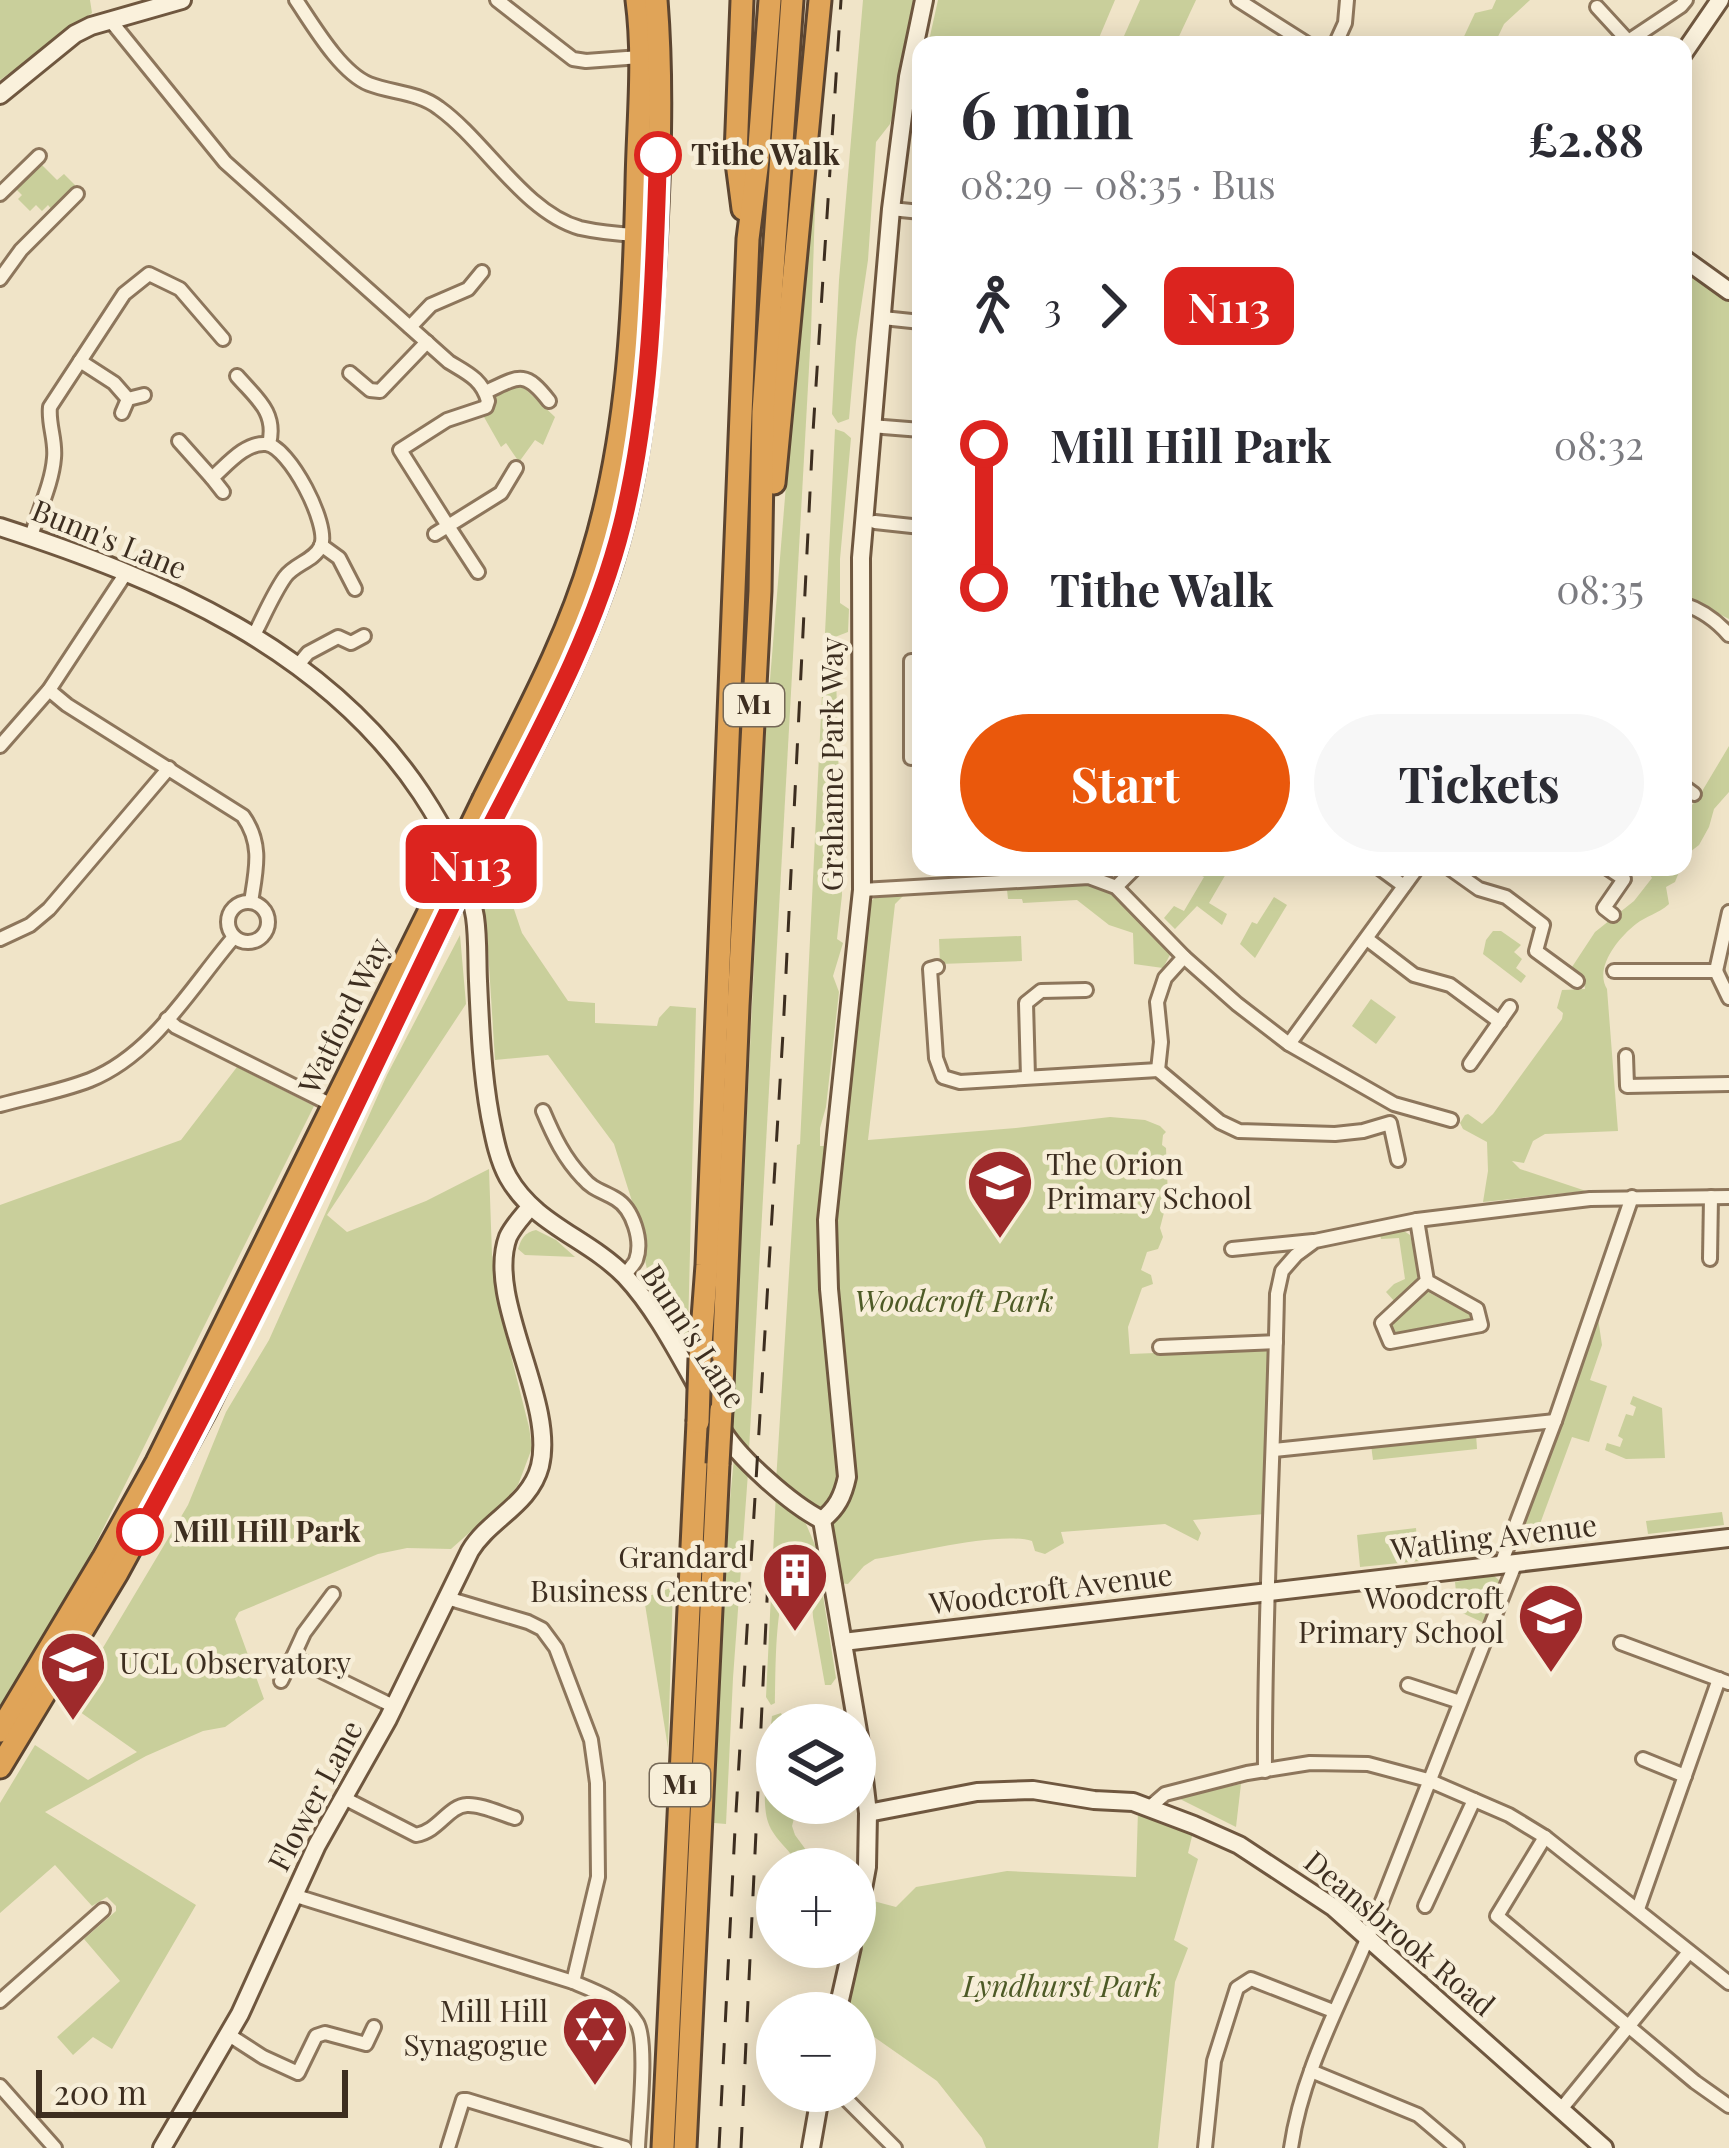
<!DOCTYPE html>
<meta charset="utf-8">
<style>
body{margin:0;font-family:"Playfair Display",serif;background:#f7f7f7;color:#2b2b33;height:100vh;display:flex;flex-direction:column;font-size:45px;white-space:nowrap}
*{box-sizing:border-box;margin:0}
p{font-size:39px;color:#7c7c81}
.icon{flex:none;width:66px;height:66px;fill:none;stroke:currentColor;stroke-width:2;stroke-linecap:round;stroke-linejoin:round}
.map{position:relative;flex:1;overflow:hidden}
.panel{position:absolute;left:912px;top:36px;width:780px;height:840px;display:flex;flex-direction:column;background:#fff;border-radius:24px;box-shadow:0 6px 30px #0003}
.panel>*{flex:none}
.badge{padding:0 24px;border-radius:18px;font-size:42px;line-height:78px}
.buttons{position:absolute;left:756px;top:1704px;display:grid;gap:24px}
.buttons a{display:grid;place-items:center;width:120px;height:120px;border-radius:50%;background:#fff;box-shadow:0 6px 30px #0003;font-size:60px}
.scale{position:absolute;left:36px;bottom:30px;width:312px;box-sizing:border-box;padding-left:12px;border:6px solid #3d2e20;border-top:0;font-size:33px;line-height:42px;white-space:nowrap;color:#3d2e20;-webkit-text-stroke:9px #f7eed8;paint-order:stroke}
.map>.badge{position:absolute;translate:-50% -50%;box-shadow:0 0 0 6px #fff}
.legs{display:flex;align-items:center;gap:18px;height:132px;padding:0 48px;font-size:39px}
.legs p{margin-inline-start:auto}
.head{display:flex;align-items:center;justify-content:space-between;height:204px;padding:0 48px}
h1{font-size:66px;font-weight:700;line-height:90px}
.cta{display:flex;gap:24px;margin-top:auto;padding:24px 48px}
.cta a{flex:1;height:138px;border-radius:72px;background:#ea580c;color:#fff;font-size:48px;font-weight:700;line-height:138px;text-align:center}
.cta a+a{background:#f7f7f7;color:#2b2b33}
ul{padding:0 48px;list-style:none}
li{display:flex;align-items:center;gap:42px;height:144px;font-size:45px}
li i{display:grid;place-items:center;width:18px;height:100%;margin:0 15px;background:currentColor}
li i::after{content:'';width:30px;height:30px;margin:-15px;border:9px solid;border-radius:50%;background:#fff}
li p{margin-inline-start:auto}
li:first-child i{background:linear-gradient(#0000 50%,currentColor 0)}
li:last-child i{background:linear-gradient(currentColor 50%,#0000 0)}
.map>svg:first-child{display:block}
.green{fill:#c9cf9b}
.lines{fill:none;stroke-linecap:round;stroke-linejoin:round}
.street-casing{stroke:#8d765c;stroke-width:18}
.secondary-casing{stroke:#6f573f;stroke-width:22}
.highway-casing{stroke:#5b4430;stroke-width:27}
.street{stroke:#faf1dc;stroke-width:12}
.secondary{stroke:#faf1dc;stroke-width:16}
.highway{stroke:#e0a458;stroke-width:21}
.rail{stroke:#3d2e20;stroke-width:3;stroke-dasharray:21 21;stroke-linecap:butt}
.highway-bridge-casing{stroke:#5b4430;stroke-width:27;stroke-linecap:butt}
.highway-bridge{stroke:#e0a458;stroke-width:21}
.line-1-casing{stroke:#fff;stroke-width:27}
.line-1{stroke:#dc241f;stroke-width:18}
.stop-1-dot{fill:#fff;stroke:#dc241f;stroke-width:6}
.labels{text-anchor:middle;stroke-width:9;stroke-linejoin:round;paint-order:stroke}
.shield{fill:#f7eed8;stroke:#756857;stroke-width:3}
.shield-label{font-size:27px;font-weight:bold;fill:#3d2e20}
.stop-label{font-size:30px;font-weight:bold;fill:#3d2e20;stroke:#f7eed8;text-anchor:start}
.street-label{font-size:30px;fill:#3d2e20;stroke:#f7eed8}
.poi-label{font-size:30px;fill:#3d2e20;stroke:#f7eed8;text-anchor:end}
.park-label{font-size:30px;font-style:italic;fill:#4d5a26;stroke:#f7eed8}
</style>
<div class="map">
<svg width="1729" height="2148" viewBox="0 0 1729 2148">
<rect width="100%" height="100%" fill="#f0e4c8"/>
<g class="green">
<path d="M0,0H90L92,13L0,80Z"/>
<path d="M863,0H914L896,105L890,124L876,142L868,260L856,341L849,419L838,423L832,414L839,280Z"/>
<path d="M938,0H1115L1096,45H928Z"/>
<path d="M1140,0H1196L1175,45H1120Z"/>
<path d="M1496,0H1530L1504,24L1494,45H1460L1475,13L1492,9Z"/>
<path d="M819,83L811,332L749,1450L732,1427L764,753Z"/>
<path d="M41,164L57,180L64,174L76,186L52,210L48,205L42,211L36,205L30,211L18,199L22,195L16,189Z"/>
<path d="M1683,258L1729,291V619L1683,596Z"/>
<path d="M520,384L555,417L543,445L535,440L519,462L506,443L501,447L484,417C499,398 491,387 520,384Z"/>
<path d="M835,429L844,432L851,438L840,559V603L849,609L848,632L835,637L842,895L837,939L843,943L833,976L839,992L826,1107L820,1128V1146H843L847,1076L866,905L876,897L906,893L895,904L868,1140L1016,1128L1110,1117L1145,1120L1160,1126L1166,1132L1163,1135L1162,1145L1166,1148L1168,1197L1160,1228L1163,1237L1158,1249L1147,1252L1141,1270L1151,1275L1153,1284L1142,1288L1128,1327L1130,1354L1277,1348L1265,1514L1193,1520L1201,1533L1198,1541L1165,1524L1061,1532L1064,1543L1045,1554L1035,1551L1032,1541C998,1531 915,1553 875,1559L864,1566L848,1584L837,1583L841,1570L831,1580L822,1520L776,1482L797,1145L800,1144Z"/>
<path d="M1729,746V792L1714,809L1709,827L1699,845L1686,855L1683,863V810L1686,812L1698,798Z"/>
<path d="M498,862L522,933L568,1001L595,1003V1023L657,1026L659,1018L670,1006L696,1008L688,1332L683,1336L651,1290L636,1214L614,1144L548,1055L495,1060L486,918L478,898Z"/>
<path d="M1197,867H1230L1209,903L1227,914L1222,925L1197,906L1175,929L1164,918L1174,906L1184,911L1204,877L1192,871Z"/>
<path d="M1645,867H1681L1675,882L1666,887L1669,904C1658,914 1646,916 1636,924C1618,938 1594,968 1607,989L1618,1131L1545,1134L1533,1141L1524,1163L1512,1161L1520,1169L1586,1191L1483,1202L1488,1171L1487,1142L1463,1129L1460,1123L1465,1115L1468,1114L1482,1124L1493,1114L1562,1019L1563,1013L1557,1008L1562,990L1585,989L1584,981L1572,967L1595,932L1634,901L1652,878Z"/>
<path d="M1086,881L1115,895L1171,953L1163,968L1134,964L1133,933L1109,925L1077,900L1023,903L1022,899H1008L1007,890Z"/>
<path d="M1274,897L1287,905L1255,958L1240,944L1252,922L1257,924Z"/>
<path d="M1493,931H1501L1521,945L1514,952L1522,959L1516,968L1526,976L1521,983L1483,954L1486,940Z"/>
<path d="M460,935L466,1004L327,1215L347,1232L426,1201L489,1169L492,1255L503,1324L529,1427L532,1448L518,1485L504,1502L451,1549L407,1548L378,1554L239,1612L235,1619L264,1699L225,1727L203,1731L146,1756L45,1812L196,1905L112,2049L93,2037L73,2055L57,2037L120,1981L84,1939L116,1911V1906L107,1897L92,1906L55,1865L0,1913V1803L35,1745L88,1780L137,1752L63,1700L101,1651L188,1505L226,1412L269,1340L387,1075Z"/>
<path d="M1021,936L1022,961L940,964L939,939Z"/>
<path d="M1371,999L1396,1017L1376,1044L1352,1026Z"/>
<path d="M237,1067L314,1106L81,1573L0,1711V1205L181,1140Z"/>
<path d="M536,1230L556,1240L575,1257L525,1255L518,1249C521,1239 525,1232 536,1230Z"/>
<path d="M1404,1231L1410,1235L1421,1279L1396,1303L1386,1292L1394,1284L1405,1279L1399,1238L1381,1239L1380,1234Z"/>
<path d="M1426,1287L1430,1293L1463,1311L1466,1308L1475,1317L1472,1324L1461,1322L1406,1331L1402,1337L1394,1336L1389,1324L1392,1317L1397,1318L1422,1297Z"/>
<path d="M1598,1318L1602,1345L1590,1380L1607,1386L1589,1442L1572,1437L1537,1532L1547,1534L1551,1545L1541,1546L1535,1541L1526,1547L1516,1544Z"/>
<path d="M1633,1396L1662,1408L1665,1458L1626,1459L1605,1450L1607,1443L1620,1447L1623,1439L1618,1436L1626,1414L1633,1416L1636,1407L1630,1404Z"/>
<path d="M1476,1434L1477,1449L1373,1460L1371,1445Z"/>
<path d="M734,1458L748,1473L733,1678L726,1824L714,1823L726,1541Z"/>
<path d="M776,1492L803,1517L815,1545L836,1678L831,1685H825L813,1617L810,1575L792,1573C774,1597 776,1671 775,1703L771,1705L766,1697Z"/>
<path d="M1722,1512L1724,1525L1648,1534L1646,1521Z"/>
<path d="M1416,1528L1419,1561L1360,1567L1357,1535Z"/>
<path d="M1493,1575L1500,1581L1484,1623L1458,1611L1455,1582Z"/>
<path d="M673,1587L668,1748L644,1598Z"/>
<path d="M781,1713L786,1725H777V1765L770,1788L777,1792V1803H798L792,1826L795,1835L820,1869H799C794,1851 774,1841 768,1822C760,1798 769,1743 772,1716Z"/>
<path d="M1241,1784L1236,1827L1176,1797Z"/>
<path d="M1138,1810L1193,1832L1188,1853L1198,1859L1174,1940L1188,1948L1175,1982L1158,2148H986L982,2138L937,2081L857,2025L855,2013H843L862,1898L896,1907L916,1887L1007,1871L1136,1877Z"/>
</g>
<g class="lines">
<defs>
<g id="street">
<path d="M296,0C313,25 340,72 369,84C392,93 418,92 439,108C485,141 524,212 580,228C598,232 617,234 636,235"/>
<path d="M497,0L573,59L586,61L640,57"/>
<path d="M1238,0L1309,45"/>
<path d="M1597,7L1631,44"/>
<path d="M110,20L225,162L449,362C467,373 482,379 488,401L486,407L447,420L400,450L448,526L435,534"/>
<path d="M1627,42L1681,6L1686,0"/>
<path d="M1335,45L1345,23L1347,0"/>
<path d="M0,194L39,156"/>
<path d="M891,209L921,212"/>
<path d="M0,279L21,250L77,194"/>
<path d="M883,318L921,322"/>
<path d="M410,327L431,305L468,289L482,272"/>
<path d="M80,361L114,383L128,399"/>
<path d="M350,373L370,390L380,391L427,342"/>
<path d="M237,376C256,398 277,412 269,444"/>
<path d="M486,392C519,376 525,370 549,401"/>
<path d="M122,413L128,399L144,395"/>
<path d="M871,426L921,430"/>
<path d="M179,441L212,478C226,466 245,442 266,444C289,446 330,525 321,546C314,561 294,564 285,577C273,594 264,616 254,635"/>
<path d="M212,478L223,492"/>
<path d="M875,522L921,527"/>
<path d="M31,537C38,512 52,484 54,458C56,440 48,424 50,407L124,294L149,274L180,289L223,339"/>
<path d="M321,545L339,558L355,589"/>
<path d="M478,572L448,526L501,493L516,468"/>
<path d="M1683,604C1702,610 1716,620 1729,635"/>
<path d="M298,665L308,653L338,637L351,643L364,636"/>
<path d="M49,690L67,705L243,816C263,844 256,870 251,902"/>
<path d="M0,746L49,690L126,573"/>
<path d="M911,758V661L921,662"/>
<path d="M1683,786L1694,794"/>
<path d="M1378,867L1404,886"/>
<path d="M1448,867L1479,889L1506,897L1543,925L1536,951L1577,981"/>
<path d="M1606,867L1624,879L1604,908L1613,915"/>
<path d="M1116,887L1136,867"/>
<path d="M862,890L1089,877L1116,887L1184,957L1237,1004L1289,1044L1394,1104L1451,1120"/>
<circle cx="248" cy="922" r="20"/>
<path d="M0,939L30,925L49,909L169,768"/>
<path d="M1367,939L1414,975L1450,985L1500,1022"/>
<path d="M937,967L930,969L936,1058L943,1077L960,1082L1158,1070"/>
<path d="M1614,971H1716"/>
<path d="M1716,971L1729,912"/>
<path d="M1716,971L1729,998"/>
<path d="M167,1019L176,1027L334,1106"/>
<path d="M1289,1044L1418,867"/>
<path d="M1626,1056L1627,1086L1729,1084"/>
<path d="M1470,1064L1510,1007"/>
<path d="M1158,1070L1220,1122L1239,1131L1335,1134L1363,1131L1390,1123L1398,1160"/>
<path d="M1158,1070L1161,1042L1157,1002L1165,978L1184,957"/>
<path d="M1028,1077L1026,1003L1041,991L1086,990"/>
<path d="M0,1105C29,1097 62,1091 90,1080C154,1054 191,987 234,937"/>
<path d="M543,1111C554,1137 564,1158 583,1178C593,1190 603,1191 616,1199C633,1209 643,1241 636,1260C635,1263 626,1273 624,1276"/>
<path d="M1417,1220L1427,1281L1477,1309L1481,1325L1390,1342L1382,1323L1427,1281"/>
<path d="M1232,1249L1313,1241"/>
<path d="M1710,1259L1711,1197"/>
<path d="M1160,1347L1276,1342"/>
<path d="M1274,1450L1555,1421"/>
<path d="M1501,1564L1555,1421L1632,1197"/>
<path d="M333,1594L304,1633L293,1657L395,1707"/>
<path d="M447,1598L528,1622L542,1629L556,1648L591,1740L597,1783L598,1877L573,1982"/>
<path d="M1621,1643L1729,1683"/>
<path d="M281,1681L293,1657"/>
<path d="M1408,1685L1460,1702"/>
<path d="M1643,1759L1685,1776"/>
<path d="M1265,1771C1264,1612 1274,1453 1277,1294L1282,1271L1296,1255L1315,1241L1417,1220L1590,1199L1729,1197"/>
<path d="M344,1798L416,1835C439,1831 448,1806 467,1805C481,1804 501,1814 515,1818"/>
<path d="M1150,1807L1165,1794L1247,1773L1310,1763L1368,1764L1428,1780L1509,1815L1545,1837L1729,1983"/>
<path d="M1545,1837L1497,1916L1695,2082L1729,2106"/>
<path d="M293,1895L573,1982C595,1991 625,2002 637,2023C648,2042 639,2122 638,2148"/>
<path d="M1425,1906L1474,1800"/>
<path d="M1638,1909L1719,1679"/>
<path d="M0,2001L103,1910"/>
<path d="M229,2035L263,2057L298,2073L316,2036L325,2033L366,2044L374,2027"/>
<path d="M1311,2071L1418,2115L1457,2148"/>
<path d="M0,2086L55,2148"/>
<path d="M832,2091L841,2094L895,2148"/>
<path d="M1562,2108L1689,1952"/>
<path d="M448,2148L463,2100H467L625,2148"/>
<path d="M1205,2148L1214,2061L1237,1988L1251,1979L1333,2011"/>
<path d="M1291,2148C1302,2071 1341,2003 1370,1932C1419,1808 1467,1685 1516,1562"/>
</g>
<g id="secondary">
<path d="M1683,54L1720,0"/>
<path d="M0,95L75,34L91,26L182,0"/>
<path d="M1683,258L1729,291"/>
<path d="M0,527C161,579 324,648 421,793C446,831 468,872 475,917C478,938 477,960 478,981C480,1026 482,1072 490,1116C494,1136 498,1159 508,1177C535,1225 588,1238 625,1276C655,1308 677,1351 699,1390"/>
<path d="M721,1428C737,1457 792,1505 822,1520"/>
<path d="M822,1520C837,1508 843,1496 847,1477L829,1289L827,1220L862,890L861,558L891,209L908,77L924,0"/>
<path d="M822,1520L859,1737L868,1813L867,1867L855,1932"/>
<path d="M843,1642L1729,1538"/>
<path d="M868,1813L977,1792L1033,1790L1094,1800L1133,1802L1194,1825L1239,1845L1333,1907L1604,2148"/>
<path d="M837,2013L852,1947"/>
<path d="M162,2148L240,2014L317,1845L388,1719L470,1551C489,1519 530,1505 540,1466C556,1401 485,1299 508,1237C513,1226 523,1216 530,1207"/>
<path d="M811,2148L821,2091"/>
</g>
<g id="highway">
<path d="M742,0L736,155L743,209"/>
<path d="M774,483L820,0"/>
<path d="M484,799C523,720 567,641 592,556C629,436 634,309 637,184C638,123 645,60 637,0"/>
<path d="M490,826C533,745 576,666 606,579C641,478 648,370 654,264C659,176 663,88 656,0"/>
<path d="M700,1358L707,1265L748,239L758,160L770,0"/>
<path d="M721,1410L738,1006L760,591L763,412L792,0"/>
<path d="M0,1731L103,1559L157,1462L437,896"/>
<path d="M0,1767L117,1573L205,1411L451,905"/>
<path d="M663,2148L698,1422"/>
<path d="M685,2148L718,1464"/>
</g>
</defs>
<use href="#street" class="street-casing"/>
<use href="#secondary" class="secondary-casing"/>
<use href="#highway" class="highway-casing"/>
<use href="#street" class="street"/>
<use href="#secondary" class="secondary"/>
<use href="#highway" class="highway"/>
<g class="rail">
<path d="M719,2148L735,1829L783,1033L813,432L841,0"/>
<path d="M741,2148L769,1558"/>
</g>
<defs>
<g id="highway-bridge">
<path d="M437,896L484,799"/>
<path d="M451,905L490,826"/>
<path d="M698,1422L700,1358"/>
<path d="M718,1464L721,1410"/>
</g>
</defs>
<use href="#highway-bridge" class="highway-bridge-casing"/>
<use href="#highway-bridge" class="highway-bridge"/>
</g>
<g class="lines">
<defs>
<path id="line-1" d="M140,1532C255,1322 355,1104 459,889C517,769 589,656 622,525C652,404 654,278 658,155"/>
</defs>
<use href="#line-1" class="line-1-casing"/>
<use href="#line-1" class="line-1"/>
</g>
<defs>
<symbol id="school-pin" viewBox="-11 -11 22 30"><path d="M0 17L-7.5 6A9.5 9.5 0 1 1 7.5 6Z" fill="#9e2a2b" stroke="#f7eed8"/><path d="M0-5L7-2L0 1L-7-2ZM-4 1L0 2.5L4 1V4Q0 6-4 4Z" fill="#fff"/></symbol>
<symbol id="building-pin" viewBox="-11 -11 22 30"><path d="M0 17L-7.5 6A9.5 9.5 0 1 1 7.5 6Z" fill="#9e2a2b" stroke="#f7eed8"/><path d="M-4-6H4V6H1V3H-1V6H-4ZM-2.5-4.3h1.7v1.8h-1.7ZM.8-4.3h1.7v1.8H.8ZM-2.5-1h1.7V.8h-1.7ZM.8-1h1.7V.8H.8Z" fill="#fff"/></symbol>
<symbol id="university-pin" viewBox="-11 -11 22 30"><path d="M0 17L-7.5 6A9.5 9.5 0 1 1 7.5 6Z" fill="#9e2a2b" stroke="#f7eed8"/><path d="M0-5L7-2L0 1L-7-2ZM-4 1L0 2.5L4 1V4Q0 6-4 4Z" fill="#fff"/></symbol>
<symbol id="synagogue-pin" viewBox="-11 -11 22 30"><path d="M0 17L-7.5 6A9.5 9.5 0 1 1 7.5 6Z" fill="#9e2a2b" stroke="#f7eed8"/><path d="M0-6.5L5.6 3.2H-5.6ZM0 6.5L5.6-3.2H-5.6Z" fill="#fff"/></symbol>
</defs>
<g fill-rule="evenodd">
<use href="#school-pin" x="962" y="1144" width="76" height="104"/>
<use href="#building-pin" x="757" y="1537" width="76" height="104"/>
<use href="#school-pin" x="1513" y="1578" width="76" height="104"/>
<use href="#university-pin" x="35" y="1626" width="76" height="104"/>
<use href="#synagogue-pin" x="557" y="1991" width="76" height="104"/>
</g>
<g class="stop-1-dot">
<circle cx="658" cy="155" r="21"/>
<circle cx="140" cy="1532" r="21"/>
</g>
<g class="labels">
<g class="shield">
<rect x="724" y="684" width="60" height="42" rx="9"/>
<rect x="650" y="1764" width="60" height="42" rx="9"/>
</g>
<g class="shield-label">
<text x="754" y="714">M1</text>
<text x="680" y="1794">M1</text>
</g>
<g class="stop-label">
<text x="691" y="165">Tithe Walk</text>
<text x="173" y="1542">Mill Hill Park</text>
</g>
<g class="street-label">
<text transform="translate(109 540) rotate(22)" y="10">Bunn's Lane</text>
<text transform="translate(833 764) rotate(-90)" y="10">Grahame Park Way</text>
<text transform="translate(345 1016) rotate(-64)" y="10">Watford Way</text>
<text transform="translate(693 1337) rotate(57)" y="10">Bunn's Lane</text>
<text transform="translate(1494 1538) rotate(-7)" y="10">Watling Avenue</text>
<text transform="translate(1051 1590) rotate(-7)" y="10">Woodcroft Avenue</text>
<text transform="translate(316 1796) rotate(-62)" y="10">Flower Lane</text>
<text transform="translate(1399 1934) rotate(40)" y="10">Deansbrook Road</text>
</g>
<g class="poi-label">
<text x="1046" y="1175" text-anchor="start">The Orion<tspan x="1046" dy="34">Primary School</tspan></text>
<text x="748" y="1568">Grandard<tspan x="748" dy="34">Business Centre</tspan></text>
<text x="1504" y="1609">Woodcroft<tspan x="1504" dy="34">Primary School</tspan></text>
<text x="119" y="1674" text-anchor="start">UCL Observatory</text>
<text x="548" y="2022">Mill Hill<tspan x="548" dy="34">Synagogue</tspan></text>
</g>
<g class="park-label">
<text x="954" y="1312">Woodcroft Park</text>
<text x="1062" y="1997">Lyndhurst Park</text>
</g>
</g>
</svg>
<div class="buttons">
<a><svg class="icon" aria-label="layers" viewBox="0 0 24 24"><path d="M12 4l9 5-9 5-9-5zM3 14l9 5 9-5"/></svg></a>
<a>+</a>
<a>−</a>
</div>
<div class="scale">200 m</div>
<b class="badge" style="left:471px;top:864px;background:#dc241f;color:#fff">N113</b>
<section class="panel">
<div class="head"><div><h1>6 min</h1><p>08:29 – 08:35 · Bus</p></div><b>£2.88</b></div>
<div class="legs"><svg class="icon" aria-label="walk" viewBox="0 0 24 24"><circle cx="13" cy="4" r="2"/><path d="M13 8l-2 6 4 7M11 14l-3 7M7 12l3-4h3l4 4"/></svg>3<svg class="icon" aria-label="forward" viewBox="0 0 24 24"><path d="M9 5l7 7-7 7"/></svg><b class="badge" style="background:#dc241f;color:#fff">N113</b></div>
<ul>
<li><i style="color:#dc241f"></i><b>Mill Hill Park</b><p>08:32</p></li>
<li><i style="color:#dc241f"></i><b>Tithe Walk</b><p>08:35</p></li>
</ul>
<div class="cta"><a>Start</a><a>Tickets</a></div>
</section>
</div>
